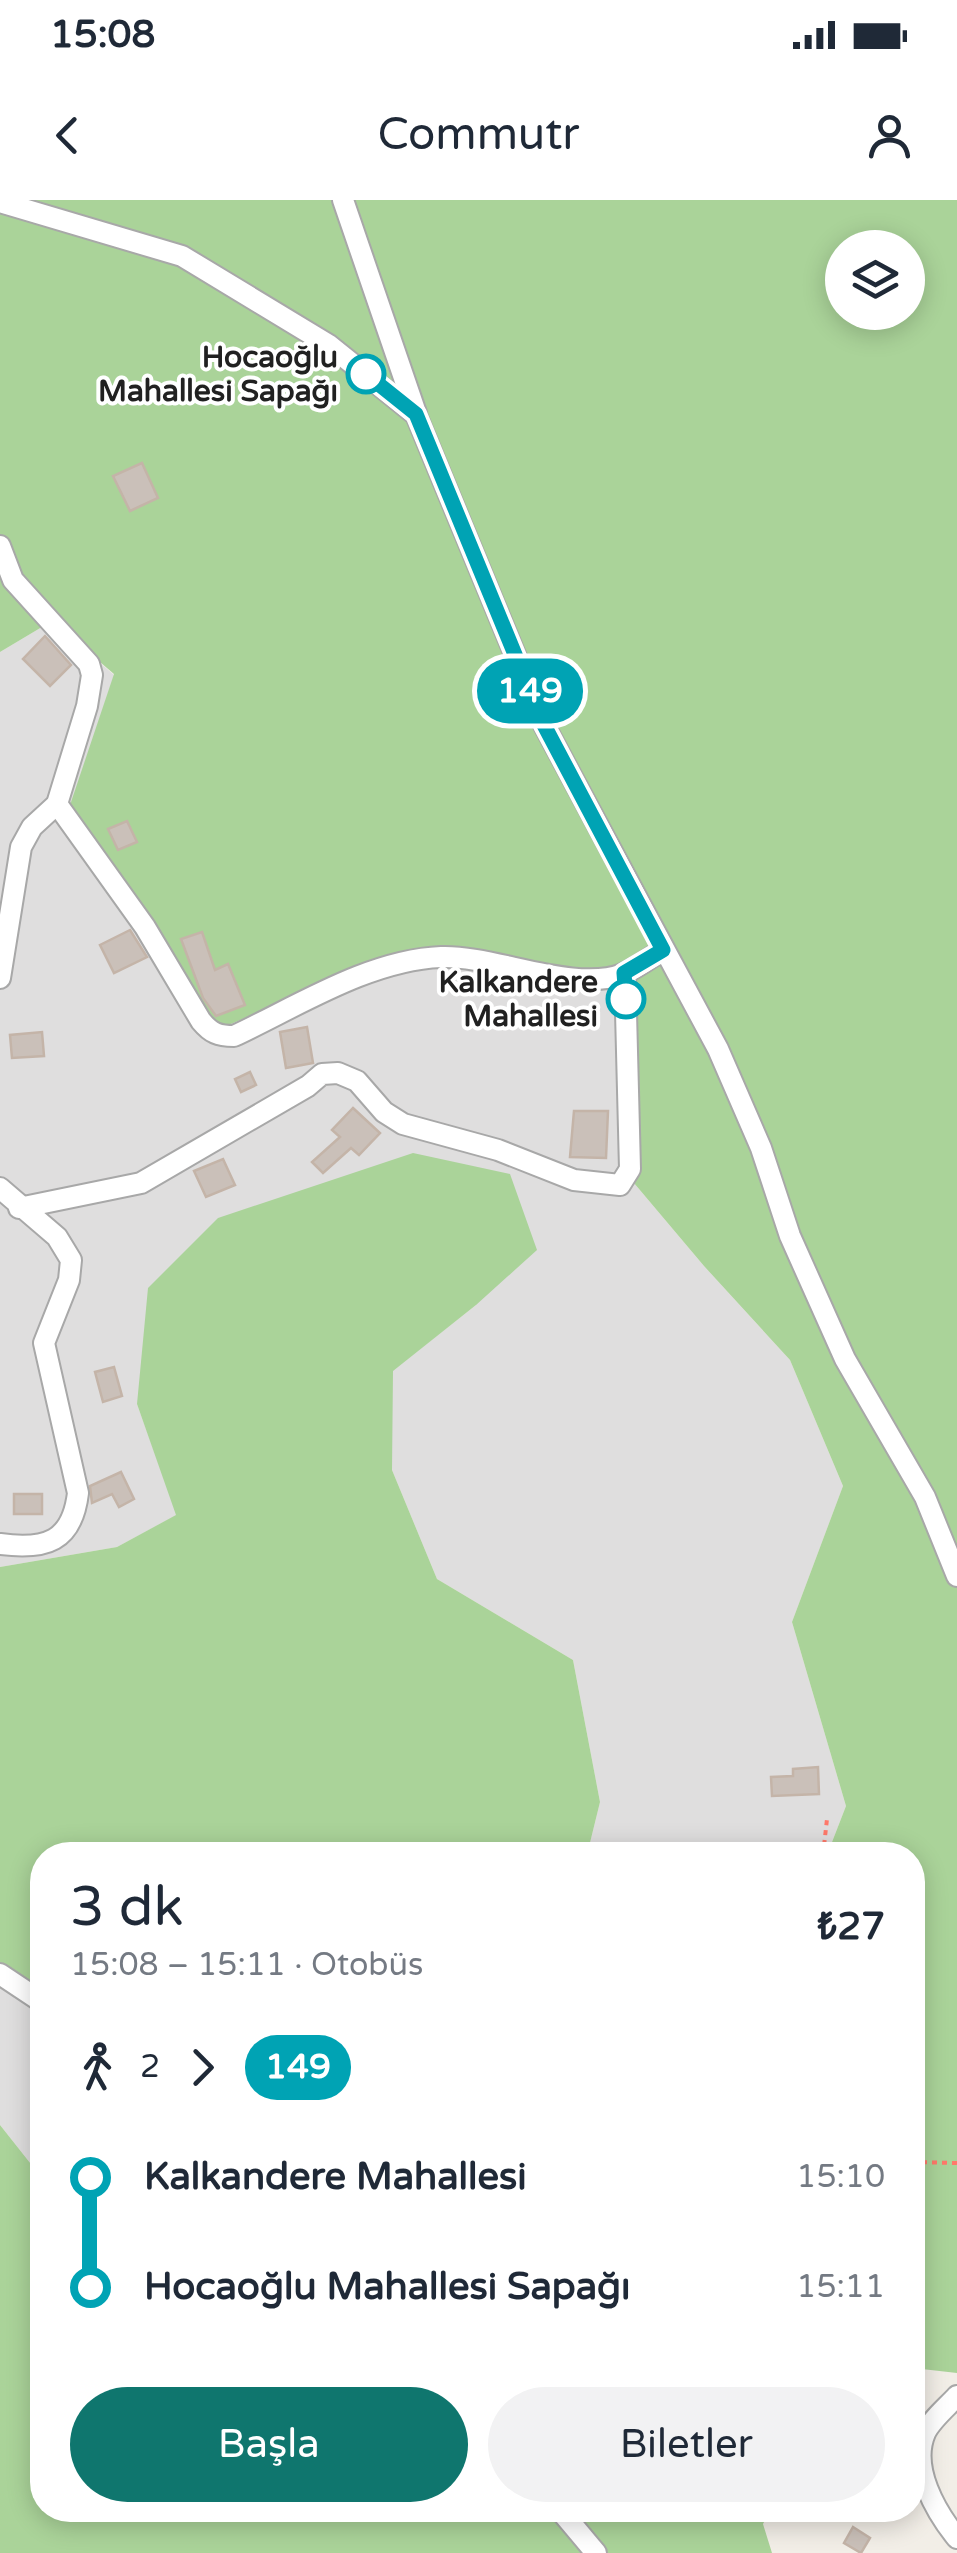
<!DOCTYPE html>
<html lang="tr">
<meta charset="utf-8">
<style>
body{margin:0;font-family:"Varela Round",sans-serif;background:#f2f2f3;color:#1f2937;height:100vh;display:flex;flex-direction:column;font-size:38px;white-space:nowrap}
*{box-sizing:border-box;margin:0}
p{font-size:32px;color:#747a83}
.icon{flex:none;width:55px;height:55px;fill:none;stroke:currentColor;stroke-width:2;stroke-linecap:round;stroke-linejoin:round}
.map{position:relative;flex:1;overflow:hidden}
.details{position:absolute;left:30px;top:1642px;width:895px;height:680px;display:flex;flex-direction:column;background:#fff;border-radius:40px;box-shadow:0 5px 25px #0003}
.details>*{flex:none}
.badge{padding:0 20px;border-radius:32px;font-size:35px;line-height:65px}
.controls{position:absolute;left:825px;top:30px;display:grid;gap:20px}
.controls a{display:grid;place-items:center;width:100px;height:100px;border-radius:50%;background:#fff;box-shadow:0 5px 25px #0003;font-size:50px}
.map>.badge{position:absolute;translate:-50% -50%;box-shadow:0 0 0 5px #fff}
.legs{display:flex;align-items:center;gap:15px;height:110px;padding:0 40px;font-size:32px}
.legs p{margin-inline-start:auto}
.summary{display:flex;align-items:center;justify-content:space-between;height:170px;padding:0 40px}
h1{font-size:55px;font-weight:600;line-height:75px}
.action{display:flex;gap:20px;margin-top:auto;padding:20px 40px}
.action a{flex:1;height:115px;border-radius:60px;background:#0f766e;color:#fff;font-size:40px;font-weight:600;line-height:115px;text-align:center}
.action a+a{background:#f2f2f3;color:#1f2937}
ul{padding:0 40px;list-style:none}
li{display:flex;align-items:center;gap:35px;height:110px;font-size:38px}
li i{display:grid;place-items:center;width:15px;height:100%;margin:0 12px;background:currentColor}
li i::after{content:'';width:25px;height:25px;margin:-12px;border:8px solid;border-radius:50%;background:#fff}
li p{margin-inline-start:auto}
li:first-child i{background:linear-gradient(#0000 50%,currentColor 0)}
li:last-child i{background:linear-gradient(currentColor 50%,#0000 0)}
.status{display:flex;justify-content:space-between;align-items:center;height:70px;padding:0 50px;background:#fff;direction:ltr}
.status svg{height:28px;fill:currentColor}
header{display:flex;justify-content:space-between;align-items:center;height:130px;padding:0 40px;background:#fff;font-size:45px;font-weight:600}
.map>svg:first-child{display:block}
.residential{fill:#dfdede}
.forest{fill:#aad399;fill-rule:evenodd}
.building{fill:#cac0b9;stroke:#c4b4a8;stroke-width:2.5}
.lines{fill:none;stroke-linecap:round;stroke-linejoin:round}
.minor-casing{stroke:#a8a8a8;stroke-width:24}
.path{stroke:#ff796a;stroke-width:4;stroke-dasharray:5 5;stroke-linecap:butt}
.minor{stroke:#fff;stroke-width:20}
.line-1-casing{stroke:#fff;stroke-width:22}
.line-1{stroke:#00a3b4;stroke-width:15}
.stop-1-dot{fill:#fff;stroke:#00a3b4;stroke-width:5}
.labels{text-anchor:middle;stroke-width:8;stroke-linejoin:round;paint-order:stroke}
.stop-label{font-size:30px;font-weight:bold;fill:#212121;stroke:#fff;text-anchor:end}
</style>
<div class="status"><b>15:08</b><svg viewBox="0 0 49 12"><path d="M0 12V9h3v3zM5 12V6h3v6zM10 12V3h3v9zM15 12V0h3v12zM26 1h20v11H26zM47 4h2v5h-2z"/></svg></div>
<header><svg class="icon" aria-label="back" viewBox="0 0 24 24"><path d="M15 5l-7 7 7 7"/></svg>Commutr<svg class="icon" aria-label="person" viewBox="0 0 24 24"><circle cx="12" cy="8" r="4"/><path d="M4 21q1-7 8-7t8 7"/></svg></header>
<div class="map">
<svg width="957" height="2353" viewBox="0 0 957 2353">
<rect width="100%" height="100%" fill="#f2eee7"/>
<g class="residential">
<path d="M52,421L114,475L67,618L380,759L492,766L623,790L634,983L704,1066L790,1160L843,1286L792,1422L846,1606L827,1655H587L600,1602L573,1460L437,1379L392,1270V1171L476,1105L137,1204L177,1315L117,1347L0,1367V452Z"/>
<path d="M0,1771L42,1792V1978L0,1925Z"/>
</g>
<g class="forest">
<path d="M0,0H957V2173L913,2168L912,1655H827L846,1606L792,1422L843,1286L790,1160L704,1066L634,983L623,791L493,766L380,759L208,834L66,617L114,474L52,421L0,452ZM842,48H908V112H842Z"/>
<path d="M413,953L510,974L537,1050L476,1105L393,1171L392,1270L437,1379L573,1460L600,1602L587,1655H42V1792L0,1771V1367L117,1347L176,1315L137,1204L148,1088L218,1018Z"/>
<path d="M0,1925L42,1978V2310H770L763,2324L772,2353H0Z"/>
</g>
<g class="building">
<path d="M142,263L158,298L130,311L113,276Z"/>
<path d="M45,436L71,465L50,486L23,459Z"/>
<path d="M127,621L137,642L118,650L108,629Z"/>
<path d="M130,730L147,757L114,773L100,745Z"/>
<path d="M202,732L215,770L228,764L245,805L216,816L203,798L181,739Z"/>
<path d="M307,827L313,863L286,868L280,832Z"/>
<path d="M42,832L44,856L12,858L10,835Z"/>
<path d="M250,872L256,885L241,892L235,879Z"/>
<path d="M353,908L380,933L359,955L351,948L323,973L312,962L340,937L332,930Z"/>
<path d="M574,911H608L606,958L570,957Z"/>
<path d="M223,959L235,985L206,997L194,971Z"/>
<path d="M114,1167L122,1196L103,1202L95,1172Z"/>
<path d="M121,1272L134,1299L119,1307L112,1294L92,1303L90,1286Z"/>
<rect x="14" y="1294" width="28" height="20"/>
<path d="M818,1567L819,1594L772,1596L771,1577L793,1576V1569Z"/>
<path d="M853,2327L870,2338L861,2353L844,2343Z"/>
</g>
<g class="lines">
<defs>
<g id="minor">
<path d="M343,0L416,213"/>
<path d="M0,2L182,56L329,145L416,215L544,525L718,849L761,948L790,1036L845,1159L925,1297L957,1376"/>
<path d="M0,346L13,380L89,464L92,475L87,506L57,604L32,627L21,647L0,778"/>
<path d="M57,604L145,727L201,821C211,833 218,836 234,836C298,806 369,760 441,757C493,755 574,793 623,774C637,768 650,758 663,750"/>
<path d="M0,988L57,1037L71,1060L69,1080L44,1143L78,1293C72,1342 46,1350 0,1344"/>
<path d="M19,1008L141,983L308,886L322,874L338,873L357,881L384,912L403,924L498,950L574,980L620,985L630,969L625,773"/>
<path d="M0,1774L42,1802"/>
<path d="M957,2196C947,2207 931,2220 925,2233C910,2268 936,2312 957,2338"/>
<path d="M560,2310L596,2353"/>
</g>
</defs>
<use href="#minor" class="minor-casing"/>
<g class="path">
<path d="M823,1655L827,1619"/>
<path d="M912,1962L957,1963"/>
</g>
<use href="#minor" class="minor"/>
</g>
<g class="lines">
<defs>
<path id="line-1" d="M366,174L416,214L544,525L663,750L624,773L626,799"/>
</defs>
<use href="#line-1" class="line-1-casing"/>
<use href="#line-1" class="line-1"/>
</g>
<g class="stop-1-dot">
<circle cx="366" cy="174" r="18"/>
<circle cx="626" cy="799" r="18"/>
</g>
<g class="labels">
<g class="stop-label">
<text x="338" y="167">Hocaoğlu<tspan x="338" dy="34">Mahallesi Sapağı</tspan></text>
<text x="598" y="792">Kalkandere<tspan x="598" dy="34">Mahallesi</tspan></text>
</g>
</g>
</svg>
<div class="controls">
<a><svg class="icon" aria-label="layers" viewBox="0 0 24 24"><path d="M12 4l9 5-9 5-9-5zM3 14l9 5 9-5"/></svg></a>
</div>
<b class="badge" style="left:530px;top:491px;background:#00a3b4;color:#fff">149</b>
<section class="details">
<div class="summary"><div><h1>3 dk</h1><p>15:08 – 15:11 · Otobüs</p></div><b>₺27</b></div>
<div class="legs"><svg class="icon" aria-label="walk" viewBox="0 0 24 24"><circle cx="13" cy="4" r="2"/><path d="M13 8l-2 6 4 7M11 14l-3 7M7 12l3-4h3l4 4"/></svg>2<svg class="icon" aria-label="forward" viewBox="0 0 24 24"><path d="M9 5l7 7-7 7"/></svg><b class="badge" style="background:#00a3b4;color:#fff">149</b></div>
<ul>
<li><i style="color:#00a3b4"></i><b>Kalkandere Mahallesi</b><p>15:10</p></li>
<li><i style="color:#00a3b4"></i><b>Hocaoğlu Mahallesi Sapağı</b><p>15:11</p></li>
</ul>
<div class="action"><a>Başla</a><a>Biletler</a></div>
</section>
</div>
